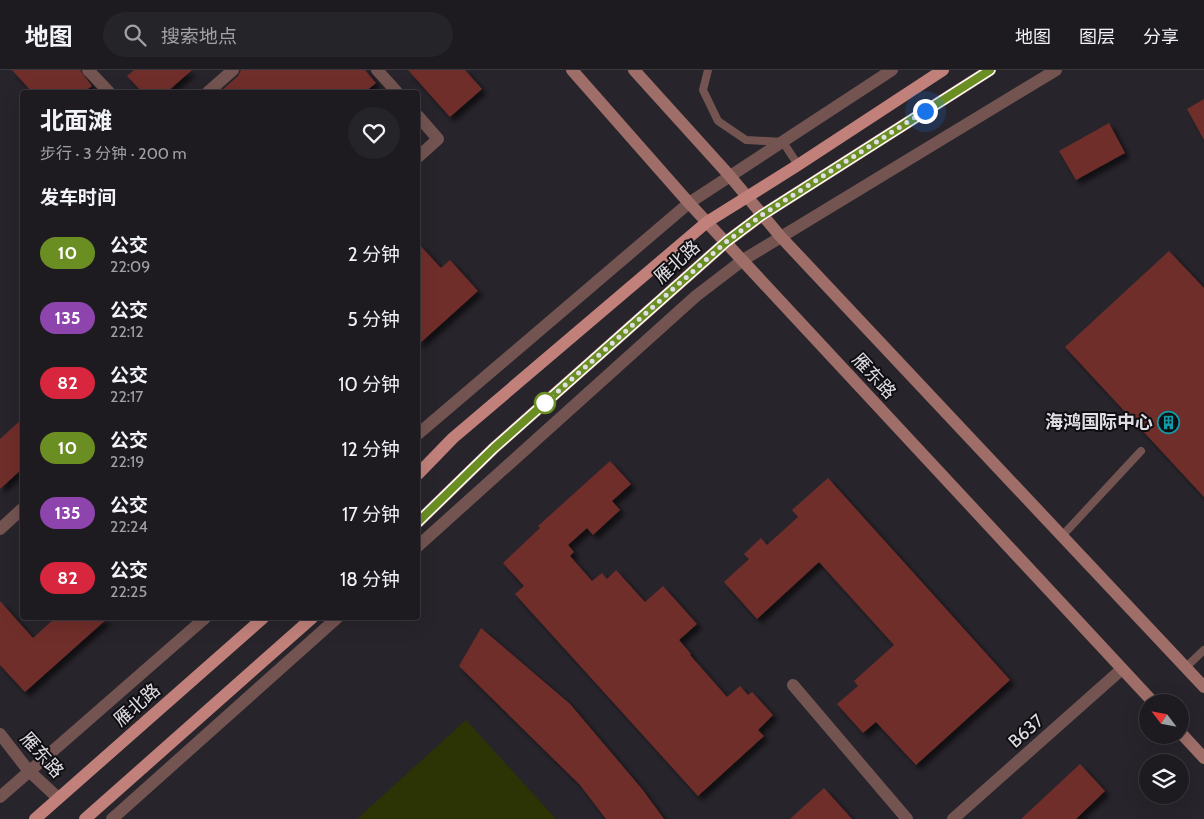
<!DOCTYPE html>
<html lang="zh">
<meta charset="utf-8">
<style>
body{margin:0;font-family:Cabin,"Noto Sans SC",sans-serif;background:#252429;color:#f1f3f6;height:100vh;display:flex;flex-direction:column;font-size:19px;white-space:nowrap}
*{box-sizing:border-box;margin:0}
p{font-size:16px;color:#a0a1a5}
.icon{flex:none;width:28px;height:28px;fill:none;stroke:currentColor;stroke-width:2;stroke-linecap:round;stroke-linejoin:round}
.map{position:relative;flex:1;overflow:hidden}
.side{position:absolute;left:20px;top:20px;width:400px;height:530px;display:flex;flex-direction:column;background:#1d1b20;border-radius:5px;box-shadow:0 5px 20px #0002,0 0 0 1px #3b393e}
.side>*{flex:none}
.badge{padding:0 10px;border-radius:16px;font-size:18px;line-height:32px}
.needle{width:32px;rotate:302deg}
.buttons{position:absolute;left:1139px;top:624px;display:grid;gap:10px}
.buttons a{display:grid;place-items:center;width:50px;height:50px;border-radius:50%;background:#1d1b20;box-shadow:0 5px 20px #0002,0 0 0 1px #3b393e;font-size:25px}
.you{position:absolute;width:25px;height:25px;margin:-12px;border:4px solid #fff;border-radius:50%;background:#1a73e8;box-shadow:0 0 0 8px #1a73e833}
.map>.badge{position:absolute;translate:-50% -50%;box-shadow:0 0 0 2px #fff}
h2{padding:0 20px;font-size:19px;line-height:45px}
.round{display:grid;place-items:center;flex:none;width:52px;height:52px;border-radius:26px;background:#252429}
.head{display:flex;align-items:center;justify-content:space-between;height:85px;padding:0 20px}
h1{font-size:24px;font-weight:700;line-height:38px}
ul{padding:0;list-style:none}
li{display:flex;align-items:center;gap:15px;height:65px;padding:0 20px}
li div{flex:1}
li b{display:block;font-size:19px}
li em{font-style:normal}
li .badge{min-width:55px;font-weight:700;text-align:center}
header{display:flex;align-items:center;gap:30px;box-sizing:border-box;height:70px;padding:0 25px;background:#1d1b20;border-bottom:1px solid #3b393e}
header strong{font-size:24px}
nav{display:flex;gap:28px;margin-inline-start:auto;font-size:18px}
.search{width:350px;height:45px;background:#252429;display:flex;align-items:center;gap:12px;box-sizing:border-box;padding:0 18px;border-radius:28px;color:#a0a1a5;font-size:19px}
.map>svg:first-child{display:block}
.green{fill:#2c3405}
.building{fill:#6f2e2c;filter:url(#shadow)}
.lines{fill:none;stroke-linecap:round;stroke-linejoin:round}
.service{stroke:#735451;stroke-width:8}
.minor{stroke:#735451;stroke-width:12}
.secondary{stroke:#9f6e68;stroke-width:12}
.primary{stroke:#c1817a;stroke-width:12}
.line-casing{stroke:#fff;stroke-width:11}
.line{stroke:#6b8e23;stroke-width:8}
.walk{stroke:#e0dee4;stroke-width:5;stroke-dasharray:0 9}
.stop-dot{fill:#fff;stroke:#6b8e23;stroke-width:2.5}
.labels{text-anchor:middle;stroke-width:4;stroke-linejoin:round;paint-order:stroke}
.street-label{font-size:18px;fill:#e0dee4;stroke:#0f0e11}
.poi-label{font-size:18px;font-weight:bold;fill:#e0dee4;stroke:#0f0e11;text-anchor:end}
</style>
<header>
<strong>地图</strong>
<div class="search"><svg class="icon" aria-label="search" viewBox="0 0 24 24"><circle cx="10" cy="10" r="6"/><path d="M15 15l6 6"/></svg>搜索地点</div>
<nav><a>地图</a><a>图层</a><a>分享</a></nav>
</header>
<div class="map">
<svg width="1204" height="749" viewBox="0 0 1204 749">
<defs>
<filter id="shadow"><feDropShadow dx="4.5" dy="4.5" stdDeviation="2.5" flood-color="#0009"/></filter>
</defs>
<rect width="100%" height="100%" fill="#27242b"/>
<path class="green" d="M466,650L556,749H357Z"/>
<g class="building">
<path d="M12,0H80L92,16L84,22H32Z"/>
<path d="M134,0H192L167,22H142L127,6Z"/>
<path d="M241,0H365L376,13L365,22H220L238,6Z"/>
<path d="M408,0H465L482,19L450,47Z"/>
<path d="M1204,29V70L1187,39Z"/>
<path d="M1109,53L1125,83L1076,110L1059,81Z"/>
<path d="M418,173L441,198L450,190L478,221L418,275Z"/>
<path d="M1169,181L1204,218V427L1065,277Z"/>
<path d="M22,349V399L0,419V369Z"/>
<path d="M610,391L631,414L612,431L620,440L593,465L587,458L568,475L574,482L570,486L592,511L602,503L607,509L616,500L645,532L663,516L697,554L679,570L691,584L690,585L727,627L740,616L748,625L752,622L773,645L758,660L764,666L698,726L515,524L524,516L503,493L540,458L538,456Z"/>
<path d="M828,408L1010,610L916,695L876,652L863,663L837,634L858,616L854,611L894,575L819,492L757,549L724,512L749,489L744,484L761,468L767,475L798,447L792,440Z"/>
<path d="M0,531L33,568L55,548H108L25,622L0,595Z"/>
<path d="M481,558L570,634L642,719L664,749H606L580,715L459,596Z"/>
<path d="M1080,694L1105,721L1076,749H1021Z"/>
<path d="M824,718L852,749H790Z"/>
</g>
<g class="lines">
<g class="service">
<path d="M708,0L703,20L718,51L746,70L783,72L798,95"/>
<path d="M1062,466L1141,381"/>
<path d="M1185,598L1204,580"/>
</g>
<g class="minor">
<path d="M88,0L109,22"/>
<path d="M377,0L397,22"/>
<path d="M208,22L233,0"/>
<path d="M418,46L438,69L418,87"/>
<path d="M418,364L689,133L892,0"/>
<path d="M0,459L22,439"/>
<path d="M418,476L696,226L743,190L1056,0"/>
<path d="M793,615L907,749"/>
<path d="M0,664L28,700L58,728"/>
<path d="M0,727L205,548"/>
<path d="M112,749L337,548"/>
<path d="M953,749L1122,599"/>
</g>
<g class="secondary">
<path d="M572,0L689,133L1153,632"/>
<path d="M634,0L729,105L780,166L1204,617"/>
<path d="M1180,662L1204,688"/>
</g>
<g class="primary">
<path d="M418,404L453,368L707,152L798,95L943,0"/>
<path d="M418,452L494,378L726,172L762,145L990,0"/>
<path d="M35,749L263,548"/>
<path d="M85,749L312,548"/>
</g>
</g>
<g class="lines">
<defs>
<path id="line" d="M418,452L494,378L726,172L762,145L990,0"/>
</defs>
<use href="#line" class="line-casing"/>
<use href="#line" class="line"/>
<path class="walk" d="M545,333L726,172L762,145L925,41"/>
</g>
<defs>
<symbol id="building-ring" viewBox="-11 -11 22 22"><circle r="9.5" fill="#0f0e11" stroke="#0f9aa8" stroke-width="1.5"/><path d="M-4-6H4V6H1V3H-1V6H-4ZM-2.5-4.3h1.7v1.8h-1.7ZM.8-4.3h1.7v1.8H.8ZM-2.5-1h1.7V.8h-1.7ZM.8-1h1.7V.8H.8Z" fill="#0f9aa8"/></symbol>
</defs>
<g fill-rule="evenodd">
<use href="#building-ring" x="1156" y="340" width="25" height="25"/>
</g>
<circle class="stop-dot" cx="545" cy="333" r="10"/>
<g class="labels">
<g class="street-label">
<text transform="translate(677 192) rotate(-42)" y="6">雁北路</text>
<text transform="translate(874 306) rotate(47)" y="6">雁东路</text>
<text transform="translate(137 635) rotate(-41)" y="6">雁北路</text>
<text transform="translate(1026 661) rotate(-42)" y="6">B637</text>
<text transform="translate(42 685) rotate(48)" y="6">雁东路</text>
</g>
<g class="poi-label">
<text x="1153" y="358">海鸿国际中心</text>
</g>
</g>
</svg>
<div class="buttons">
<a><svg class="needle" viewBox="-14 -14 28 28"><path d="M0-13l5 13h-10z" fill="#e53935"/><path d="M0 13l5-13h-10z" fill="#a0a1a5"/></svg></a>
<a><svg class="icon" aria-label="layers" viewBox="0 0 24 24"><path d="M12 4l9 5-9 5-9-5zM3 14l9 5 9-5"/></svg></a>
</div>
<div class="you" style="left:925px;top:41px"></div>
<section class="side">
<div class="head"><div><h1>北面滩</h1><p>步行 · 3 分钟 · 200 m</p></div><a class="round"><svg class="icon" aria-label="heart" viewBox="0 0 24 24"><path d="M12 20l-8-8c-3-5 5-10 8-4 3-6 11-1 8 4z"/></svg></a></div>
<h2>发车时间</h2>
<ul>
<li><span class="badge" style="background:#6b8e23;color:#fff">10</span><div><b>公交</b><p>22:09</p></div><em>2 分钟</em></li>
<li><span class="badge" style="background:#8e44ad;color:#fff">135</span><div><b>公交</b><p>22:12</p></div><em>5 分钟</em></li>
<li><span class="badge" style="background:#d7263d;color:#fff">82</span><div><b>公交</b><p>22:17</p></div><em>10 分钟</em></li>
<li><span class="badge" style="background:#6b8e23;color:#fff">10</span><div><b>公交</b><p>22:19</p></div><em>12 分钟</em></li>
<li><span class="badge" style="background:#8e44ad;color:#fff">135</span><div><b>公交</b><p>22:24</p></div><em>17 分钟</em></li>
<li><span class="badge" style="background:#d7263d;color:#fff">82</span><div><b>公交</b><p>22:25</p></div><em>18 分钟</em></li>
</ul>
</section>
</div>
